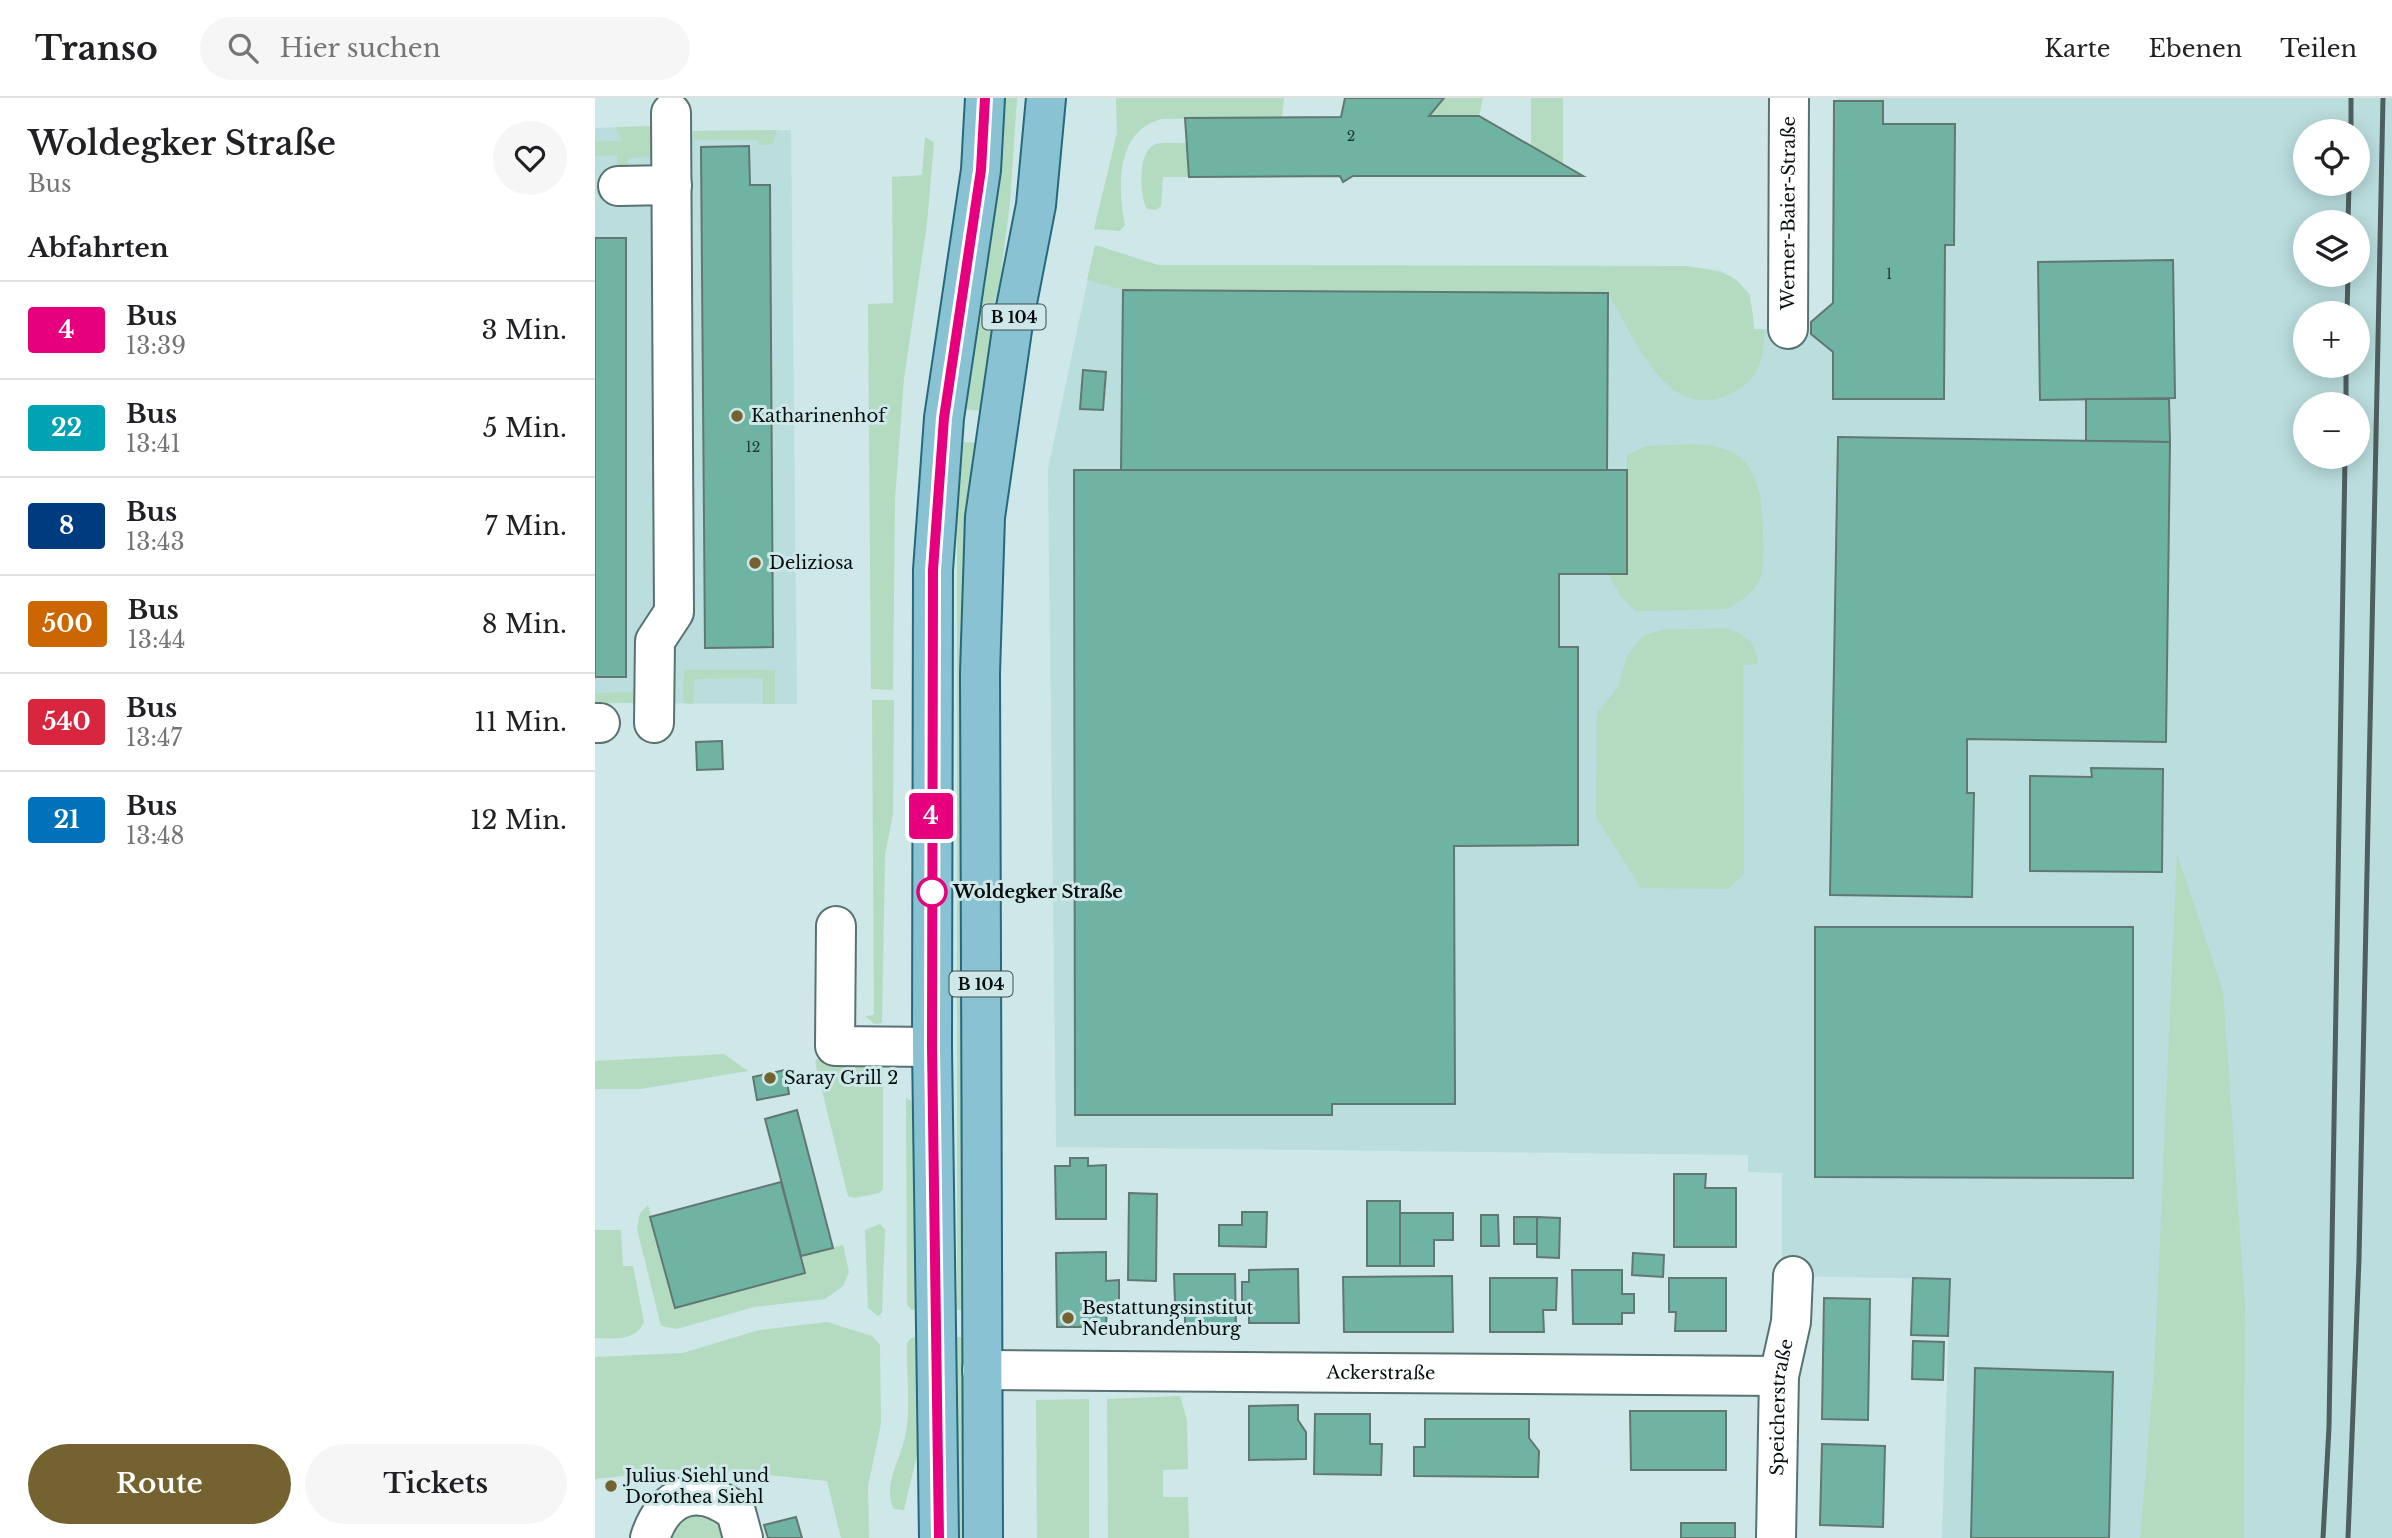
<!DOCTYPE html>
<html lang="de">
<meta charset="utf-8">
<style>
body{margin:0;font-family:"Libre Baskerville",serif;background:#f6f6f6;color:#202124;height:100vh;display:flex;flex-direction:column;font-size:26px;white-space:nowrap}
*{box-sizing:border-box;margin:0}
p{font-size:23px;color:#757577}
.icon{flex:none;width:38px;height:38px;fill:none;stroke:currentColor;stroke-width:2;stroke-linecap:round;stroke-linejoin:round}
.map{position:relative;flex:1;overflow:hidden}
.sheet{display:flex;flex-direction:column;background:#fff;width:595px}
.sheet>*{flex:none}
.badge{padding:0 14px;border-radius:5px;font-size:24px;line-height:46px}
.fabs{position:absolute;left:1698px;top:21px;display:grid;gap:14px}
.fabs a{display:grid;place-items:center;width:77px;height:77px;border-radius:50%;background:#fff;box-shadow:0 4px 18px #0003;font-size:35px}
.map>.badge{position:absolute;translate:-50% -50%;box-shadow:0 0 0 4px #fff}
h2{padding:0 28px;font-size:26px;line-height:63px}
.round{display:grid;place-items:center;flex:none;width:74px;height:74px;border-radius:37px;background:#f6f6f6}
.overview{display:flex;align-items:center;justify-content:space-between;height:119px;padding:0 28px}
h1{font-size:33px;font-weight:600;line-height:52px}
.action{display:flex;gap:14px;margin-top:auto;padding:14px 28px}
.action a{flex:1;height:80px;border-radius:42px;background:#746331;color:#fff;font-size:28px;font-weight:600;line-height:80px;text-align:center}
.action a+a{background:#f6f6f6;color:#202124}
ul{padding:0;list-style:none}
li{display:flex;align-items:center;gap:21px;height:98px;padding:0 28px;border-top:2px solid #e0e0e0}
li div{flex:1}
li b{display:block;font-size:26px}
li em{font-style:normal}
li .badge{min-width:77px;font-weight:700;text-align:center}
header{display:flex;align-items:center;gap:42px;box-sizing:border-box;height:98px;padding:0 35px;background:#fff;border-bottom:2px solid #e0e0e0}
header strong{font-size:33px}
nav{display:flex;gap:38px;margin-inline-start:auto;font-size:24px}
.search{width:490px;height:63px;background:#f6f6f6;display:flex;align-items:center;gap:18px;box-sizing:border-box;padding:0 24px;border-radius:38px;color:#757577;font-size:26px}
main{display:flex;flex:1;min-height:0}
.map>svg:first-child{display:block}
.built{fill:#baddde;fill-rule:evenodd}
.green{fill:#b2dbc0}
.building{fill:#6fb4a3;stroke:#627772;stroke-width:2}
.lines{fill:none;stroke-linecap:round;stroke-linejoin:round}
.minor-casing{stroke:#5a7172;stroke-width:42}
.major-casing{stroke:#28687b;stroke-width:42}
.minor{stroke:#fff;stroke-width:38}
.major{stroke:#89c2d3;stroke-width:38}
.rail{stroke:#4f5e5f;stroke-width:5}
.line-casing{stroke:#fff;stroke-width:16}
.line{stroke:#e6007e;stroke-width:10}
.poi-dot{fill:#746331;stroke:#cee7e8;stroke-width:2.5}
.stop-dot{fill:#fff;stroke:#e6007e;stroke-width:3.5}
.labels{text-anchor:middle;stroke-width:6;stroke-linejoin:round;paint-order:stroke}
.number-label{font-size:14px;fill:#203733}
.shield{fill:#cee7e8;stroke:#414e4f;stroke-width:2}
.shield-label{font-size:16px;font-weight:bold;fill:#050d0e}
.street-label{font-size:18px;fill:#050d0e;stroke:#cee7e8}
.poi-label{font-size:18px;fill:#050d0e;stroke:#cee7e8;text-anchor:start}
.stop-label{font-size:18px;font-weight:bold;fill:#050d0e;stroke:#cee7e8;text-anchor:start}
</style>
<header>
<strong>Transo</strong>
<div class="search"><svg class="icon" aria-label="search" viewBox="0 0 24 24"><circle cx="10" cy="10" r="6"/><path d="M15 15l6 6"/></svg>Hier suchen</div>
<nav><a>Karte</a><a>Ebenen</a><a>Teilen</a></nav>
</header>
<main>
<section class="sheet">
<div class="overview"><div><h1>Woldegker Straße</h1><p>Bus</p></div><a class="round"><svg class="icon" aria-label="heart" viewBox="0 0 24 24"><path d="M12 20l-8-8c-3-5 5-10 8-4 3-6 11-1 8 4z"/></svg></a></div>
<h2>Abfahrten</h2>
<ul>
<li><span class="badge" style="background:#e6007e;color:#fff">4</span><div><b>Bus</b><p>13:39</p></div><em>3 Min.</em></li>
<li><span class="badge" style="background:#00a3b4;color:#fff">22</span><div><b>Bus</b><p>13:41</p></div><em>5 Min.</em></li>
<li><span class="badge" style="background:#003b80;color:#fff">8</span><div><b>Bus</b><p>13:43</p></div><em>7 Min.</em></li>
<li><span class="badge" style="background:#c60;color:#fff">500</span><div><b>Bus</b><p>13:44</p></div><em>8 Min.</em></li>
<li><span class="badge" style="background:#d7263d;color:#fff">540</span><div><b>Bus</b><p>13:47</p></div><em>11 Min.</em></li>
<li><span class="badge" style="background:#0072bc;color:#fff">21</span><div><b>Bus</b><p>13:48</p></div><em>12 Min.</em></li>
</ul>
<div class="action"><a>Route</a><a>Tickets</a></div>
</section>
<div class="map">
<svg width="1797" height="1440" viewBox="0 0 1797 1440">
<rect width="100%" height="100%" fill="#cee7e8"/>
<g class="built">
<path d="M1244,0H1797V1440H1649L1650,1207L1560,1256L1545,1440H1347L1355,1181L1187,1178V1075L1153,1074V1057L461,1049L453,371L500,147L563,167L1090,168L1126,173L1141,182L1155,196L1159,231H1216V224L1238,205L1239,3ZM1710,33H1762V86H1710ZM1710,124H1762V177H1710ZM1710,215H1762V268H1710ZM1710,306H1762V359H1710Z"/>
<path d="M66,28L99,33L196,32L202,606L0,605V30Z"/>
</g>
<g class="green">
<path d="M409,0H422L415,105L388,313L370,311Z"/>
<path d="M521,0H689L687,19L567,21C521,32 522,88 530,127L525,133L499,131L522,35Z"/>
<path d="M849,0H888L884,18H834Z"/>
<path d="M936,0H968V67L936,48Z"/>
<path d="M66,28L67,59L33,60V79H22V57L0,58V44L27,43L20,29Z"/>
<path d="M182,32L178,46L164,47V42H99V33Z"/>
<path d="M330,39L339,44L332,126L309,280L300,402L298,592L276,591L273,206L298,205L297,79L327,77Z"/>
<path d="M593,45L594,79H568L566,108L561,112L552,111C545,99 542,55 559,47C567,43 583,46 593,45Z"/>
<path d="M500,147L563,167L1090,168C1136,174 1158,179 1159,231L1169,232C1169,260 1165,280 1139,294C1073,330 1040,240 1013,195L528,192L492,182Z"/>
<path d="M367,344L384,345L373,1212H362V397Z"/>
<path d="M1052,348C1080,348 1118,341 1142,357C1153,364 1161,380 1164,393C1168,406 1170,468 1166,479C1160,494 1145,504 1131,511L1041,513L1026,499L1013,476H1032V357Z"/>
<path d="M1132,530C1152,538 1161,545 1163,566L1148,567L1149,776L1133,791L1046,790L1001,719L1002,615L1023,589L1032,558L1048,538L1065,532Z"/>
<path d="M89,572H180V606H168V580L99,581L98,606L88,605Z"/>
<path d="M43,594L44,605H0V595Z"/>
<path d="M277,602H299L298,716L290,757L287,925L280,926L270,918L279,917Z"/>
<path d="M1582,756L1628,894L1650,1207L1649,1440H1545L1560,1256Z"/>
<path d="M129,956L153,973L46,991H0V963Z"/>
<path d="M224,959H281L288,965V1091L284,1095L259,1100L253,1098L220,964Z"/>
<path d="M311,1000L316,1003L325,1035V1211L316,1212L312,1206Z"/>
<path d="M53,1107L80,1210L210,1175L206,1158L248,1147L254,1174L248,1188L230,1201L159,1209L82,1231L66,1228L42,1131L45,1115Z"/>
<path d="M285,1126L290,1132L287,1215L283,1218L273,1210L270,1132Z"/>
<path d="M0,1132H26L28,1168H38L49,1224C41,1244 18,1240 0,1240Z"/>
<path d="M232,1224L277,1238L285,1247L286,1326L273,1388L274,1440H246L232,1383L104,1370L0,1381V1259L88,1255L164,1232Z"/>
<path d="M325,1238V1344L309,1412L299,1411C288,1389 303,1366 309,1343C317,1317 311,1273 312,1245L316,1240Z"/>
<path d="M362,1239H373L374,1440H363Z"/>
<path d="M585,1298L592,1322L593,1371L568,1372V1399H593L594,1440H513L512,1301Z"/>
<path d="M494,1301V1440H442L441,1302Z"/>
<path d="M102,1413L127,1421L136,1440H71L77,1426Z"/>
</g>
<g class="building">
<path d="M750,0H849L834,18H884L988,78H758L748,84L745,78L594,79L590,20L746,19Z"/>
<path d="M1239,3H1288V26H1360L1359,147H1350L1349,301H1238V254L1216,236V224L1238,205Z"/>
<path d="M154,48L155,87H175L178,549L110,550L106,49Z"/>
<rect x="0" y="140" width="31" height="439"/>
<path d="M1578,162L1580,300L1445,302L1443,164Z"/>
<path d="M528,192L1013,195L1012,372H526Z"/>
<path d="M488,272L511,274L508,312L485,311Z"/>
<path d="M1491,301H1574L1575,344L1491,343Z"/>
<path d="M1243,339L1575,344L1571,644L1372,641V695H1379L1377,799L1235,797Z"/>
<path d="M479,372H1032V476H964V549H983V747L859,748L860,1006H737V1017H480Z"/>
<path d="M127,643L128,671L102,672L101,644Z"/>
<path d="M1496,670L1568,671L1567,774L1435,773V678L1497,679Z"/>
<path d="M1220,829H1538V1080L1220,1079Z"/>
<path d="M190,972L194,996L162,1002L158,979Z"/>
<path d="M202,1012L238,1150L206,1158L170,1021Z"/>
<path d="M475,1060H493V1068L511,1067V1121H461L460,1068H475Z"/>
<path d="M1079,1076H1111L1110,1090H1141V1149H1079Z"/>
<path d="M186,1084L210,1175L80,1210L55,1119Z"/>
<path d="M534,1095L562,1096L561,1183L533,1182Z"/>
<rect x="772" y="1103" width="33" height="65"/>
<path d="M647,1114H672L671,1149L624,1148V1127H647Z"/>
<path d="M805,1115H858V1142H839V1168H805Z"/>
<path d="M886,1117H903L904,1148H886Z"/>
<rect x="919" y="1119" width="23" height="27"/>
<path d="M942,1119L965,1120L964,1160L942,1159Z"/>
<path d="M511,1154V1183L524,1182V1205H512L511,1229H462L461,1155Z"/>
<path d="M1038,1155L1069,1157L1068,1179L1037,1177Z"/>
<path d="M703,1171L704,1225H654V1204L647,1205V1184H654V1172Z"/>
<path d="M977,1172H1027V1196H1039V1215H1027V1226H978Z"/>
<path d="M579,1176H640L641,1231H590V1205H580Z"/>
<path d="M857,1178L858,1234H749L748,1179Z"/>
<path d="M895,1180H962L961,1212H948L949,1234H895Z"/>
<path d="M1074,1180H1131V1233H1080L1081,1214H1074Z"/>
<path d="M1318,1180L1355,1181L1353,1238L1316,1237Z"/>
<path d="M1229,1200L1275,1201L1273,1322L1227,1321Z"/>
<path d="M1318,1243L1349,1244L1348,1282L1317,1281Z"/>
<path d="M1380,1270L1518,1274L1514,1440H1376Z"/>
<path d="M703,1307V1322L711,1334V1361L654,1362V1308Z"/>
<path d="M1035,1313H1131V1372H1036Z"/>
<path d="M720,1316H775V1346H787L786,1377L719,1376Z"/>
<path d="M830,1321H934V1340L944,1353L943,1379L819,1378V1349H830Z"/>
<path d="M1227,1346L1290,1348L1288,1429L1225,1427Z"/>
<path d="M201,1419L207,1440H173L169,1427Z"/>
<rect x="1086" y="1425" width="54" height="15"/>
</g>
<g class="lines">
<defs>
<g id="minor">
<path d="M23,88L77,87"/>
<path id="s1" d="M1193,231L1194,0"/>
<path d="M0,625H5"/>
<path d="M59,625L60,543L79,514L76,15"/>
<path d="M241,828L240,948L337,949"/>
<path id="s2" d="M387,1272L1184,1278"/>
<path d="M55,1440C69,1396 104,1384 141,1414L148,1440"/>
<path id="s3" d="M1181,1440L1184,1278L1196,1224L1198,1178"/>
</g>
<g id="major">
<path d="M344,1440L337,949L338,472L349,320L386,72L390,0"/>
<path d="M388,1440L385,575L390,419L418,225L441,107L451,0"/>
</g>
</defs>
<use href="#minor" class="minor-casing"/>
<use href="#major" class="major-casing"/>
<use href="#minor" class="minor"/>
<use href="#major" class="major"/>
<g class="rail">
<path d="M1756,33V0"/>
<path d="M1753,124L1754,86"/>
<path d="M1752,215L1753,177"/>
<path d="M1751,306V268"/>
<path d="M1728,1440L1734,1329L1750,359"/>
<path d="M1753,1440L1764,1161L1788,0"/>
</g>
</g>
<g class="lines">
<defs>
<path id="line" d="M344,1440L337,949L338,472L349,320L386,72L390,0"/>
</defs>
<use href="#line" class="line-casing"/>
<use href="#line" class="line"/>
</g>
<g class="poi-dot">
<circle cx="142" cy="318" r="7"/>
<circle cx="160" cy="465" r="7"/>
<circle cx="175" cy="980" r="7"/>
<circle cx="473" cy="1220" r="7"/>
<circle cx="16" cy="1388" r="7"/>
</g>
<circle class="stop-dot" cx="337" cy="794" r="14"/>
<g class="labels">
<g class="number-label">
<text x="756" y="43">2</text>
<text x="1294" y="181">1</text>
<text x="158" y="354">12</text>
</g>
<g class="shield">
<rect x="387.5" y="206.5" width="63" height="25" rx="5"/>
<rect x="354.5" y="873.5" width="63" height="25" rx="5"/>
</g>
<g class="shield-label">
<text x="419" y="225">B 104</text>
<text x="386" y="892">B 104</text>
</g>
<g class="street-label">
<text dy="6" stroke="none"><textPath href="#s1" startOffset="116">Werner-Baier-Straße</textPath></text>
<text dy="6" stroke="none"><textPath href="#s2" startOffset="399">Ackerstraße</textPath></text>
<text dy="6" stroke="none"><textPath href="#s3" startOffset="131">Speicherstraße</textPath></text>
</g>
<g class="poi-label">
<text x="156" y="324">Katharinenhof</text>
<text x="174" y="471">Deliziosa</text>
<text x="189" y="986">Saray Grill 2</text>
<text x="487" y="1216">Bestattungsinstitut<tspan x="487" dy="21">Neubrandenburg</tspan></text>
<text x="30" y="1384">Julius Siehl und<tspan x="30" dy="21">Dorothea Siehl</tspan></text>
</g>
<g class="stop-label">
<text x="358" y="800">Woldegker Straße</text>
</g>
</g>
</svg>
<div class="fabs">
<a><svg class="icon" aria-label="locate" viewBox="0 0 24 24"><circle cx="12" cy="12" r="6"/><path d="M12 2v4M12 18v4M2 12h4M18 12h4"/></svg></a>
<a><svg class="icon" aria-label="layers" viewBox="0 0 24 24"><path d="M12 4l9 5-9 5-9-5zM3 14l9 5 9-5"/></svg></a>
<a>+</a>
<a>−</a>
</div>
<b class="badge" style="left:336px;top:718px;background:#e6007e;color:#fff">4</b>
</div>
</main>
